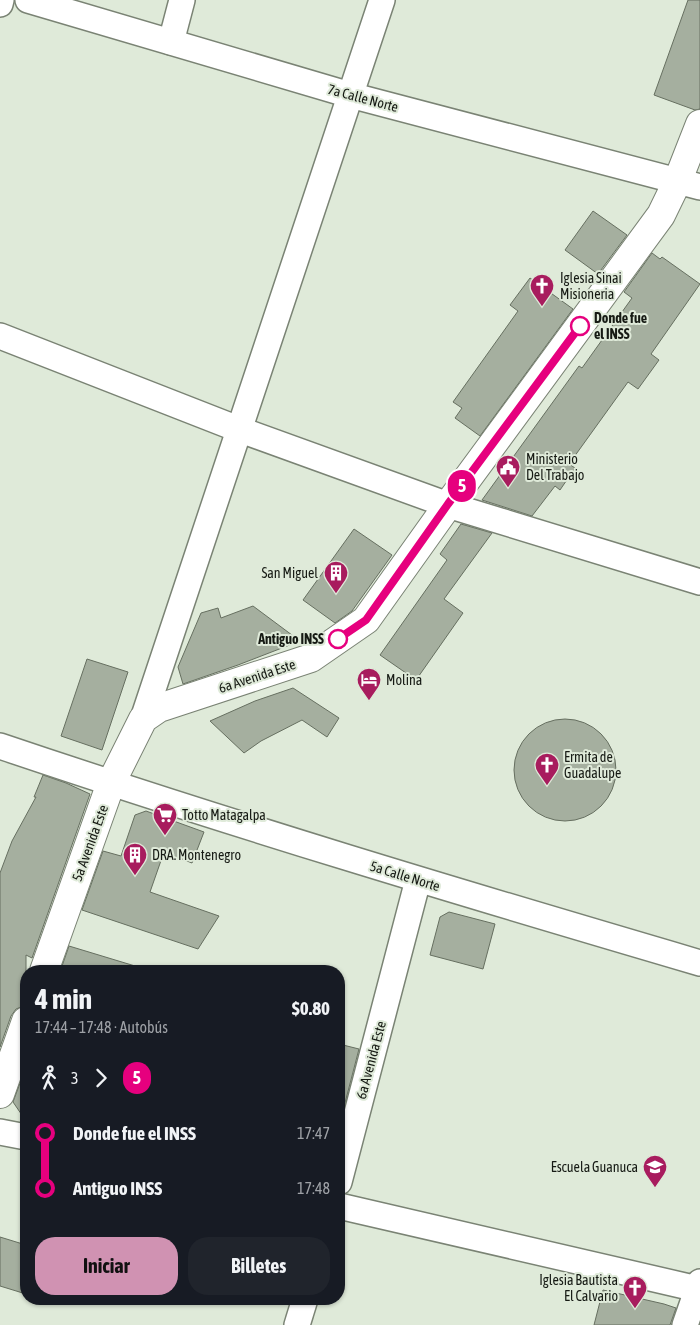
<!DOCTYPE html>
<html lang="es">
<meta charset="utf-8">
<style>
body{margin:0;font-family:"Asap Condensed",sans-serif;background:#20242c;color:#f1f3f6;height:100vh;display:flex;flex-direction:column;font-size:19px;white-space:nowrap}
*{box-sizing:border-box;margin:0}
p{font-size:16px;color:#9ea1a6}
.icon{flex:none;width:28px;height:28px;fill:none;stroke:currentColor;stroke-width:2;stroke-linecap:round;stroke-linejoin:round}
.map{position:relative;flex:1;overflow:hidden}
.sheet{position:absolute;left:20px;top:965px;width:325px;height:340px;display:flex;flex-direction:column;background:#171b24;border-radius:20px;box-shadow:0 1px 4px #0004}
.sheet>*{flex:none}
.badge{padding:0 10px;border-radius:16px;font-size:18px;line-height:32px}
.map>.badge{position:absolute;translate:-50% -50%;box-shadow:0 0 0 2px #fff}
.legs{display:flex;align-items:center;gap:8px;height:55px;padding:0 15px;font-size:16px}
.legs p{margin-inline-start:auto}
.head{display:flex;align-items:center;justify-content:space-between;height:85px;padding:0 15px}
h1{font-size:28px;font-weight:700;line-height:38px}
.cta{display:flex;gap:10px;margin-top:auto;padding:10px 15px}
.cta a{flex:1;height:58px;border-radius:20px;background:#d092b2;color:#111;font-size:20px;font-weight:700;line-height:58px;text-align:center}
.cta a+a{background:#20242c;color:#f1f3f6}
ul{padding:0 15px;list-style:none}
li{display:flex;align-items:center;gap:18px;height:55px;font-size:19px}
li i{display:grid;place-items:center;width:8px;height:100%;margin:0 6px;background:currentColor}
li i::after{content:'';width:12px;height:12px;margin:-6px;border:4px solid;border-radius:50%;background:#171b24}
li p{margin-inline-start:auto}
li:first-child i{background:linear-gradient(#0000 50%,currentColor 0)}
li:last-child i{background:linear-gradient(currentColor 50%,#0000 0)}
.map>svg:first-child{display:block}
.building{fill:#a5af9f;stroke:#666f60}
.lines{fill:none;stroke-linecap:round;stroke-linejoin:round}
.street-casing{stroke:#7a8374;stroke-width:28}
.secondary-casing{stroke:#7a8374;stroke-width:30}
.street{stroke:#fff;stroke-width:25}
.secondary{stroke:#fff;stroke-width:28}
.line-1-casing{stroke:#fff;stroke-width:11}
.line-1{stroke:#e6007e;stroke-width:8}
.stop-1-dot{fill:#fff;stroke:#e6007e;stroke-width:2.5}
.labels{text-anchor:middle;stroke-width:4;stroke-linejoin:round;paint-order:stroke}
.street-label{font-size:14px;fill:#161a14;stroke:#dfead9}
.poi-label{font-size:14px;fill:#161a14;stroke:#dfead9;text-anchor:start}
.stop-label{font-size:14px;font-weight:bold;fill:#161a14;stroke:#dfead9;text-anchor:start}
</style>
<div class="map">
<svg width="700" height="1325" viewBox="0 0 700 1325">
<rect width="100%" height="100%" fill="#dfead9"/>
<g class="building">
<path d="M688,0H700V109L695,110L654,95Z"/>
<path d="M593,211L627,235L598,274L565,250Z"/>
<path d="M652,253L660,259L662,257L700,284L651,354L659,360L638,389L628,382L569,464L575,468L560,490L555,486L532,516L482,500L579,366L582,368L632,298L624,292Z"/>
<path d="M530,278L573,309L480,436L455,418L462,408L453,402L518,311L510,305Z"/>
<path d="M461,524L492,533L444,599L463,613L416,680L380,655L447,560L440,554Z"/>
<path d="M354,529L392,555L352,611L335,623L303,600Z"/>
<path d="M253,606L300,641L238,665L183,684L178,667L201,613L218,608L221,618Z"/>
<path d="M87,659L128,672L102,750L61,736Z"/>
<path d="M293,688L339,718L327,737L302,720L261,741L244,753L210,721L255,701Z"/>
<circle cx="565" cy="770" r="51"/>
<path d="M43,775L66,783L90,794L32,958L26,955V989L21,1007L16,1009L11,1016L0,1047V873L12,841L36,797H34Z"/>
<path d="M146,811L204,832L192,863L164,852L150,892L219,916L198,949L82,910L103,851L121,856L135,815Z"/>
<path d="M449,912L495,924L483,969L430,955L440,917Z"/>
<path d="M69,946L135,966L134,971H66L61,969Z"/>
<path d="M339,1044L359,1049L339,1126Z"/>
<path d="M26,1067V1121L13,1102Z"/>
<path d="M0,1237L26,1245V1294L0,1286Z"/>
<path d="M603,1290L664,1304L676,1308L670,1325H594Z"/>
</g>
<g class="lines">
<defs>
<g id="street">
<path d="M28,0L350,95L700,187"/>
<path d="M0,4L1,0"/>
<path d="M171,42L182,0"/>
<path d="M0,336L238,429L448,505L700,582"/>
<path d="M143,719L382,0"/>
<path d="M0,746C231,824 465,894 700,963"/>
<path d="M0,1132L26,1137"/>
<path d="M339,1182L418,880"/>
<path d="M339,1206L698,1289"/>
<path d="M297,1325L305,1299"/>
<path d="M685,1325L700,1282"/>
</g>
<g id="secondary">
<path d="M44,971L111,783L143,719L159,708L311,658L366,620L448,505L661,215L678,180L700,124"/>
<path d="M0,1094L26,1021"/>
</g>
</defs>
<use href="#street" class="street-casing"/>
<use href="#secondary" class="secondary-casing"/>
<use href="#street" class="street"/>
<use href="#secondary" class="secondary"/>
</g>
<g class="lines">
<defs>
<path id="line-1" d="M338,639L366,620L448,504L580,326"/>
</defs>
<use href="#line-1" class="line-1-casing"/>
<use href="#line-1" class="line-1"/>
</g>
<defs>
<symbol id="church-pin" viewBox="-11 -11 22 30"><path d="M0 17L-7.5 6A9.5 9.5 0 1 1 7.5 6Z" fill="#a81c5e" stroke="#dfead9"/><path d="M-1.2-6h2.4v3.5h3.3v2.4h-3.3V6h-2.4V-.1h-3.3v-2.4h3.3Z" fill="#fff"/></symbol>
<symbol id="civic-pin" viewBox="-11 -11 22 30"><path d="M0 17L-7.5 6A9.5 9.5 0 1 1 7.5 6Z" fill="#a81c5e" stroke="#dfead9"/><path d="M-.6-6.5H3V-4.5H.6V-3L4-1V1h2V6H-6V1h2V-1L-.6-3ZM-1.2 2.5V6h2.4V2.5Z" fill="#fff"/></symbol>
<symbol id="building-pin" viewBox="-11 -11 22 30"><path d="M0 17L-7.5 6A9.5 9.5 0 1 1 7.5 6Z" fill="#a81c5e" stroke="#dfead9"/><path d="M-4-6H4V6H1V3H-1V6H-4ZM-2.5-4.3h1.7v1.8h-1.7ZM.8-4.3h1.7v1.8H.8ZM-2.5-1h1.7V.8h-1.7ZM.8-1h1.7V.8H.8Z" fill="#fff"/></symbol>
<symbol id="hotel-pin" viewBox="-11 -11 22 30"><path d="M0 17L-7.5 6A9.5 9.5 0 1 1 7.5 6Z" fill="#a81c5e" stroke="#dfead9"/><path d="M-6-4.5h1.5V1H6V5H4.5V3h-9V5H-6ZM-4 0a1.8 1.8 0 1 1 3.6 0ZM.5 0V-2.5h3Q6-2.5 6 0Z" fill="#fff"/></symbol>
<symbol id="supermarket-pin" viewBox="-11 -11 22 30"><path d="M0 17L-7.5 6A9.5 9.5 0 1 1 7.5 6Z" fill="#a81c5e" stroke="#dfead9"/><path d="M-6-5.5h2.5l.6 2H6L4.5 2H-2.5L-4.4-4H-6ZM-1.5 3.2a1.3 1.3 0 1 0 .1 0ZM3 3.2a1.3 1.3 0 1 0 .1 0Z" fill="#fff"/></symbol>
<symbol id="school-pin" viewBox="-11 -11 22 30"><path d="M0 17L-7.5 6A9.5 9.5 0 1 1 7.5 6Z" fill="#a81c5e" stroke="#dfead9"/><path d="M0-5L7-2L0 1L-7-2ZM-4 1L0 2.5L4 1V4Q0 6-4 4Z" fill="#fff"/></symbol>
</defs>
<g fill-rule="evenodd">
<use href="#church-pin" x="528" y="272" width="28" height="38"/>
<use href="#civic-pin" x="494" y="453" width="28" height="38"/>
<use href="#building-pin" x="322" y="559" width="28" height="38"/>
<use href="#hotel-pin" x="355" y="666" width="28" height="38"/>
<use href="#church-pin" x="533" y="751" width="28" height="38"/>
<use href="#supermarket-pin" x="151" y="801" width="28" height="38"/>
<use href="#building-pin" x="121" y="841" width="28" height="38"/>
<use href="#school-pin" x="641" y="1153" width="28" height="38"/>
<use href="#church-pin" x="621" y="1274" width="28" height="38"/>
</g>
<g class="stop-1-dot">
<circle cx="580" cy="326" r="9"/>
<circle cx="338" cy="639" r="9"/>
</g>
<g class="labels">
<g class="street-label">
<text transform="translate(363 98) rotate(15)" y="5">7a Calle Norte</text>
<text transform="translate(257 676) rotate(-18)" y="5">6a Avenida Este</text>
<text transform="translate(90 843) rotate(-70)" y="5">5a Avenida Este</text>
<text transform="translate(405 876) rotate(17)" y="5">5a Calle Norte</text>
<text transform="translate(371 1060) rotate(-75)" y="5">6a Avenida Este</text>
</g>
<g class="poi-label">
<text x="560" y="283">Iglesia Sinai<tspan x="560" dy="16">Misioneria</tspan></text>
<text x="526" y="464">Ministerio<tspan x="526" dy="16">Del Trabajo</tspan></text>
<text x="318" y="578" text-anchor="end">San Miguel</text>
<text x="386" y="685">Molina</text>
<text x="564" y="762">Ermita de<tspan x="564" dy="16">Guadalupe</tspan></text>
<text x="182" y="820">Totto Matagalpa</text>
<text x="152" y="860">DRA. Montenegro</text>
<text x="638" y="1172" text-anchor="end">Escuela Guanuca</text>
<text x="618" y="1285" text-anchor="end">Iglesia Bautista<tspan x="618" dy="16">El Calvario</tspan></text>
</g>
<g class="stop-label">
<text x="594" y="323">Donde fue<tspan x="594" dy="16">el INSS</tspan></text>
<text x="324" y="644" text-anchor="end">Antiguo INSS</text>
</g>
</g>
</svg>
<b class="badge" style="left:462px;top:486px;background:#e6007e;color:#fff">5</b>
<section class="sheet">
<div class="head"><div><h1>4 min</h1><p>17:44 – 17:48 · Autobús</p></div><b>$0.80</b></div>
<div class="legs"><svg class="icon" aria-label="walk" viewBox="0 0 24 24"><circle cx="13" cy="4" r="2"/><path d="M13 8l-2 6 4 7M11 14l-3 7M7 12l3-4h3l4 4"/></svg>3<svg class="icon" aria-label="forward" viewBox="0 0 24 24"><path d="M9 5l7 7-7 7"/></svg><b class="badge" style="background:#e6007e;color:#fff">5</b></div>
<ul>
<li><i style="color:#e6007e"></i><b>Donde fue el INSS</b><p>17:47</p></li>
<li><i style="color:#e6007e"></i><b>Antiguo INSS</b><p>17:48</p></li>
</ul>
<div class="cta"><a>Iniciar</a><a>Billetes</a></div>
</section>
</div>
